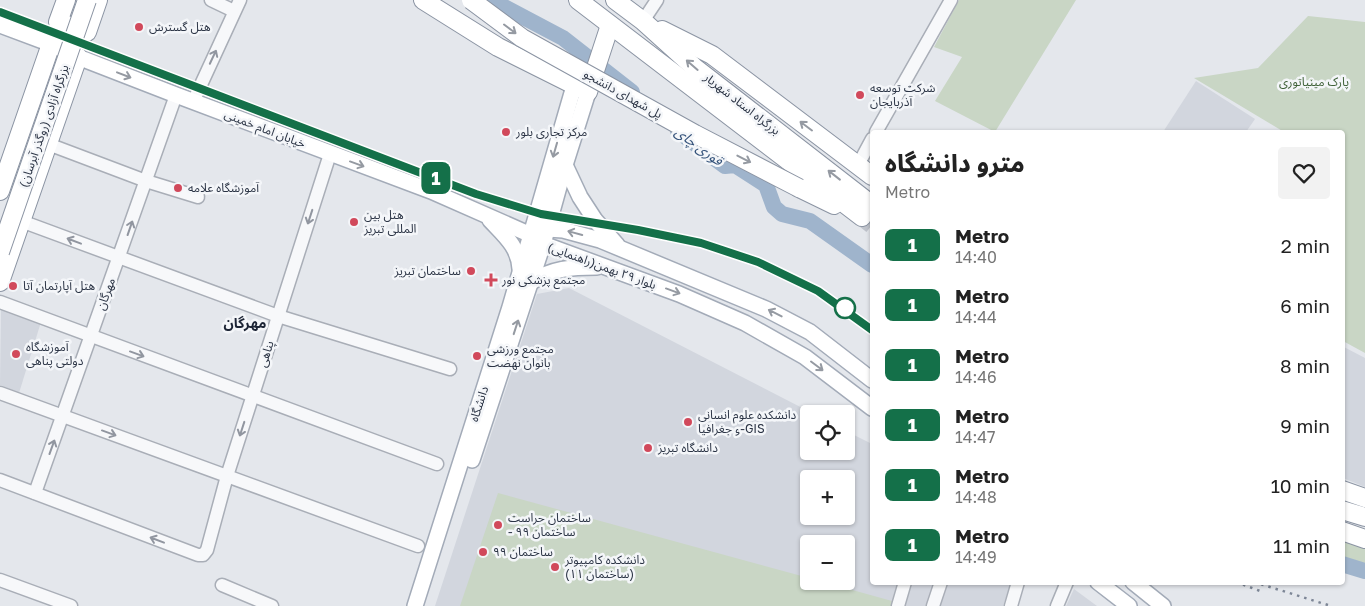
<!DOCTYPE html>
<meta charset="utf-8">
<style>
body{margin:0;font-family:"Golos Text","Noto Sans Arabic",sans-serif;background:#f2f2f2;color:#222;height:100vh;display:flex;flex-direction:column;font-size:19px;white-space:nowrap}
*{box-sizing:border-box;margin:0}
p{font-size:16px;color:#767676}
.icon{flex:none;width:28px;height:28px;fill:none;stroke:currentColor;stroke-width:2;stroke-linecap:round;stroke-linejoin:round}
.map{position:relative;flex:1;overflow:hidden}
.sheet{position:absolute;left:870px;top:130px;width:475px;height:455px;display:flex;flex-direction:column;background:#fff;border-radius:5px;box-shadow:0 1px 4px #0004}
.sheet>*{flex:none}
.badge{padding:0 10px;border-radius:8px;font-size:18px;line-height:32px}
.controls{position:absolute;left:800px;top:405px;display:grid;gap:10px}
.controls a{display:grid;place-items:center;width:55px;height:55px;border-radius:5px;background:#fff;box-shadow:0 1px 4px #0004;font-size:25px}
.map>.badge{position:absolute;translate:-50% -50%;box-shadow:0 0 0 2px #fff}
.round{display:grid;place-items:center;flex:none;width:52px;height:52px;border-radius:5px;background:#f2f2f2}
.overview{display:flex;align-items:center;justify-content:space-between;height:85px;padding:0 15px}
h1{font-size:24px;font-weight:800;line-height:38px}
ul{padding:0;list-style:none}
li{display:flex;align-items:center;gap:15px;height:60px;padding:0 15px}
li div{flex:1}
li b{display:block;font-size:19px}
li em{font-style:normal}
li .badge{min-width:55px;font-weight:700;text-align:center}
.map>svg:first-child{display:block}
.built{fill:#d2d6de;fill-rule:evenodd}
.green{fill:#c9d6c5}
.lines{fill:none;stroke-linecap:round;stroke-linejoin:round}
.river{stroke:#9fb4cc;stroke-width:16}
.highway-tunnel{stroke:#bfc3cb;stroke-width:18;stroke-dasharray:18 9;stroke-linecap:butt}
.minor-casing{stroke:#a9aeb7;stroke-width:15}
.major-casing{stroke:#a3abb8;stroke-width:18}
.highway-casing{stroke:#8b94a3;stroke-width:20}
.minor{stroke:#f7f8fa;stroke-width:12}
.major{stroke:#fff;stroke-width:15}
.highway{stroke:#fff;stroke-width:18}
.rail{stroke:#7d8696;stroke-width:2.5;stroke-dasharray:2.5 5;stroke-linecap:butt}
.highway-bridge-casing{stroke:#8b94a3;stroke-width:20;stroke-linecap:butt}
.highway-bridge{stroke:#fff;stroke-width:18}
.oneway{stroke:#959aa2}
.oneway2{stroke:#9196a0}
.line-casing{stroke:#fff;stroke-width:11}
.line{stroke:#147049;stroke-width:8}
.poi-dot{fill:#d1495b;stroke:#f4f6f9;stroke-width:2}
.stop-dot{fill:#fff;stroke:#147049;stroke-width:2.5}
.labels{text-anchor:middle;stroke-width:5;stroke-linejoin:round;paint-order:stroke}
.poi-label{font-size:12px;fill:#2b3445;stroke:#f4f6f9;text-anchor:start}
.park-label{font-size:12px;fill:#3f6138;stroke:#f4f6f9}
.street-label{font-size:12px;fill:#2b3445;stroke:#f4f6f9}
.water-label{font-size:14px;font-style:italic;fill:#34527a;stroke:#f4f6f9}
.neighbourhood-label{font-size:14px;font-weight:bold;fill:#1d2536;stroke:#f4f6f9}
</style>
<div class="map">
<svg width="1365" height="606" viewBox="0 0 1365 606">
<rect width="100%" height="100%" fill="#e4e7ec"/>
<g class="built">
<path d="M1196,81L1255,119L1246,132H1163Z"/>
<path d="M569,288L814,414H809V451H846V431L872,444V582L1011,583L1003,606H435L537,294ZM809,479H846V516H809ZM809,544H846V581H809Z"/>
<path d="M1,307L41,322L19,393L0,385Z"/>
<path d="M1342,346L1365,358V487L1343,478Z"/>
<path d="M1074,589L1097,606H1066Z"/>
</g>
<g class="green">
<path d="M959,0H1076L995,132L935,101L962,57L934,47Z"/>
<path d="M1308,16L1365,22V353L1343,341L1342,225L1347,219L1343,224L1342,132H1284L1194,78L1258,68Z"/>
<path d="M498,493L809,578V581H820L892,601L891,606H460Z"/>
<path d="M1342,536L1365,545V566L1343,559Z"/>
</g>
<g class="lines">
<g class="river">
<path d="M491,0L563,38L632,92"/>
<path d="M678,131L725,166L735,165L766,185L774,207L782,214L810,221L872,265"/>
<path d="M1342,564L1365,571"/>
</g>
<path class="highway-tunnel" d="M862,217L872,225"/>
<defs>
<g id="minor">
<path d="M211,0L234,11"/>
<path d="M643,21L657,0"/>
<path d="M193,102L240,0"/>
<path d="M876,132L951,0"/>
<path d="M48,144L146,181L198,197"/>
<path d="M858,165L872,139"/>
<path d="M21,221L278,316L450,369"/>
<path d="M0,302L437,464"/>
<path d="M0,393L418,546"/>
<path d="M0,480L198,555H203L207,550L227,476L330,154"/>
<path d="M35,493L176,95"/>
<path d="M0,580L71,606"/>
<path d="M222,585L272,606"/>
<path d="M898,606L905,582"/>
<path d="M933,606L941,582"/>
<path d="M1011,606L1018,582"/>
<path d="M1057,606L1067,582"/>
</g>
<g id="major">
<path d="M0,25L51,44L78,57L176,95L431,191L531,235L543,244L679,294L745,323L805,357L872,408"/>
<path d="M565,165L580,197L595,220L617,245"/>
<path d="M490,220C504,235 519,247 520,269"/>
<path d="M539,232L547,229L563,230L600,240L766,309L810,332L872,380"/>
<path d="M530,283C551,268 573,267 597,267"/>
<path d="M472,460L543,244L565,165L588,92"/>
<path d="M1098,582L1129,606"/>
<path d="M1133,582L1163,606"/>
<path d="M415,606L510,307L574,86"/>
</g>
<g id="highway">
<path d="M66,0L58,22L87,32L98,0"/>
<path d="M423,0L498,47L588,92L610,25"/>
<path d="M578,0L862,217"/>
<path d="M615,0L643,21L694,67L872,205"/>
<path d="M662,30L712,55L872,176"/>
<path d="M799,188L834,205"/>
<path d="M0,191L51,44"/>
<path d="M0,282L78,57"/>
<path d="M1342,490L1365,498"/>
<path d="M1342,510L1365,517"/>
<path d="M1342,531L1365,539"/>
</g>
</defs>
<use href="#minor" class="minor-casing"/>
<use href="#major" class="major-casing"/>
<use href="#highway" class="highway-casing"/>
<use href="#minor" class="minor"/>
<use href="#major" class="major"/>
<use href="#highway" class="highway"/>
<g class="rail">
<path d="M1236,582L1260,591"/>
<path d="M1254,582L1331,606"/>
</g>
<defs>
<g id="highway-bridge">
<path d="M471,0L522,38L695,134L799,188"/>
<path d="M0,252L87,0"/>
</g>
</defs>
<use href="#highway-bridge" class="highway-bridge-casing"/>
<use href="#highway-bridge" class="highway-bridge"/>
</g>
<defs><path id="oneway-shaft" d="M-6 0H5M1.5-3L5.5 0L1.5 3" fill="none" stroke-width="1.6" stroke-linecap="round" stroke-linejoin="round" transform="scale(1.25)"/></defs>
<g class="oneway">
<use href="#oneway-shaft" transform="translate(510 29) rotate(37)"/>
<use href="#oneway-shaft" transform="translate(692 65) rotate(-139)"/>
<use href="#oneway-shaft" transform="translate(124 75) rotate(21)"/>
<use href="#oneway-shaft" transform="translate(806 126) rotate(-143)"/>
<use href="#oneway-shaft" transform="translate(555 150) rotate(106)"/>
<use href="#oneway-shaft" transform="translate(744 159) rotate(27)"/>
<use href="#oneway-shaft" transform="translate(357 164) rotate(20)"/>
<use href="#oneway-shaft" transform="translate(834 175) rotate(-142)"/>
<use href="#oneway-shaft" transform="translate(575 233) rotate(-165)"/>
<use href="#oneway-shaft" transform="translate(673 291) rotate(20)"/>
<use href="#oneway-shaft" transform="translate(775 313) rotate(-153)"/>
<use href="#oneway-shaft" transform="translate(516 327) rotate(-72)"/>
<use href="#oneway-shaft" transform="translate(817 366) rotate(37)"/>
</g>
<g class="oneway2">
<use href="#oneway-shaft" transform="translate(213 57) rotate(-65)"/>
<use href="#oneway-shaft" transform="translate(310 217) rotate(108)"/>
<use href="#oneway-shaft" transform="translate(130 228) rotate(-71)"/>
<use href="#oneway-shaft" transform="translate(74 241) rotate(-159)"/>
<use href="#oneway-shaft" transform="translate(137 354) rotate(20)"/>
<use href="#oneway-shaft" transform="translate(242 429) rotate(108)"/>
<use href="#oneway-shaft" transform="translate(109 433) rotate(20)"/>
<use href="#oneway-shaft" transform="translate(52 447) rotate(-70)"/>
<use href="#oneway-shaft" transform="translate(157 540) rotate(-159)"/>
</g>
<g class="lines">
<defs>
<path id="line" d="M0,12L476,194L541,214L638,230L701,243L758,262L818,291L872,330"/>
</defs>
<use href="#line" class="line-casing"/>
<use href="#line" class="line"/>
</g>
<g class="poi-dot">
<circle cx="139" cy="27" r="5"/>
<circle cx="860" cy="95" r="5"/>
<circle cx="506" cy="132" r="5"/>
<circle cx="178" cy="188" r="5"/>
<circle cx="354" cy="222" r="5"/>
<circle cx="471" cy="271" r="5"/>
<path d="M488.5 272.5h5v5h5v5h-5v5h-5v-5h-5v-5h5z"/>
<circle cx="13" cy="286" r="5"/>
<circle cx="16" cy="354" r="5"/>
<circle cx="477" cy="356" r="5"/>
<circle cx="688" cy="422" r="5"/>
<circle cx="648" cy="448" r="5"/>
<circle cx="498" cy="525" r="5"/>
<circle cx="483" cy="552" r="5"/>
<circle cx="555" cy="567" r="5"/>
</g>
<circle class="stop-dot" cx="845" cy="308" r="10"/>
<g class="labels">
<g class="poi-label">
<text x="149" y="31">هتل گسترش</text>
<text x="870" y="92">شرکت توسعه<tspan x="870" dy="14">آذربایجان</tspan></text>
<text x="516" y="136">مرکز تجاری بلور</text>
<text x="188" y="192">آموزشگاه علامه</text>
<text x="364" y="219">هتل بین<tspan x="364" dy="14">المللی تبریز</tspan></text>
<text x="461" y="275" text-anchor="end">ساختمان تبریز</text>
<text x="502" y="284">مجتمع پزشکی نور</text>
<text x="23" y="290">هتل آپارتمان آتا</text>
<text x="26" y="351">آموزشگاه<tspan x="26" dy="14">دولتی پناهی</tspan></text>
<text x="487" y="353">مجتمع ورزشی<tspan x="487" dy="14">بانوان نهضت</tspan></text>
<text x="698" y="419">دانشکده علوم انسانی<tspan x="698" dy="14">و جغرافیا-GIS</tspan></text>
<text x="658" y="452">دانشگاه تبریز</text>
<text x="508" y="522">ساختمان حراست<tspan x="508" dy="14">- ساختمان ۹۹</tspan></text>
<text x="493" y="556">ساختمان ۹۹</text>
<text x="565" y="564">دانشکده کامپیوتر<tspan x="565" dy="14">(ساختمان ۱۱)</tspan></text>
</g>
<g class="park-label">
<text x="1314" y="86">پارک مینیاتوری</text>
</g>
<g class="street-label">
<text transform="translate(623 94) rotate(29)" y="4">پل شهدای دانشجو</text>
<text transform="translate(742 104) rotate(38)" y="4">بزرگراه استاد شهریار</text>
<text transform="translate(44 126) rotate(-71)" y="4">بزرگراه آزادی (روگذر آبرسان)</text>
<text transform="translate(265 129) rotate(21)" y="4">خیابان امام خمینی</text>
<text transform="translate(602 266) rotate(20)" y="4">بلوار ٢٩ بهمن(راهنمایی)</text>
<text transform="translate(106 294) rotate(-70)" y="4">مهرگان</text>
<text transform="translate(266 354) rotate(-72)" y="4">پناهی</text>
<text transform="translate(479 404) rotate(-72)" y="4">دانشگاه</text>
</g>
<g class="water-label">
<text transform="translate(699 146) rotate(36)" y="5">قوری چای</text>
</g>
<g class="neighbourhood-label">
<text x="245" y="328">مهرگان</text>
</g>
</g>
</svg>
<div class="controls">
<a><svg class="icon" aria-label="locate" viewBox="0 0 24 24"><circle cx="12" cy="12" r="6"/><path d="M12 2v4M12 18v4M2 12h4M18 12h4"/></svg></a>
<a>+</a>
<a>−</a>
</div>
<b class="badge" style="left:436px;top:178px;background:#147049;color:#fff">1</b>
<section class="sheet">
<div class="overview"><div><h1>مترو دانشگاه</h1><p>Metro</p></div><a class="round"><svg class="icon" aria-label="heart" viewBox="0 0 24 24"><path d="M12 20l-8-8c-3-5 5-10 8-4 3-6 11-1 8 4z"/></svg></a></div>
<ul>
<li><span class="badge" style="background:#147049;color:#fff">1</span><div><b>Metro</b><p>14:40</p></div><em>2 min</em></li>
<li><span class="badge" style="background:#147049;color:#fff">1</span><div><b>Metro</b><p>14:44</p></div><em>6 min</em></li>
<li><span class="badge" style="background:#147049;color:#fff">1</span><div><b>Metro</b><p>14:46</p></div><em>8 min</em></li>
<li><span class="badge" style="background:#147049;color:#fff">1</span><div><b>Metro</b><p>14:47</p></div><em>9 min</em></li>
<li><span class="badge" style="background:#147049;color:#fff">1</span><div><b>Metro</b><p>14:48</p></div><em>10 min</em></li>
<li><span class="badge" style="background:#147049;color:#fff">1</span><div><b>Metro</b><p>14:49</p></div><em>11 min</em></li>
</ul>
</section>
</div>
